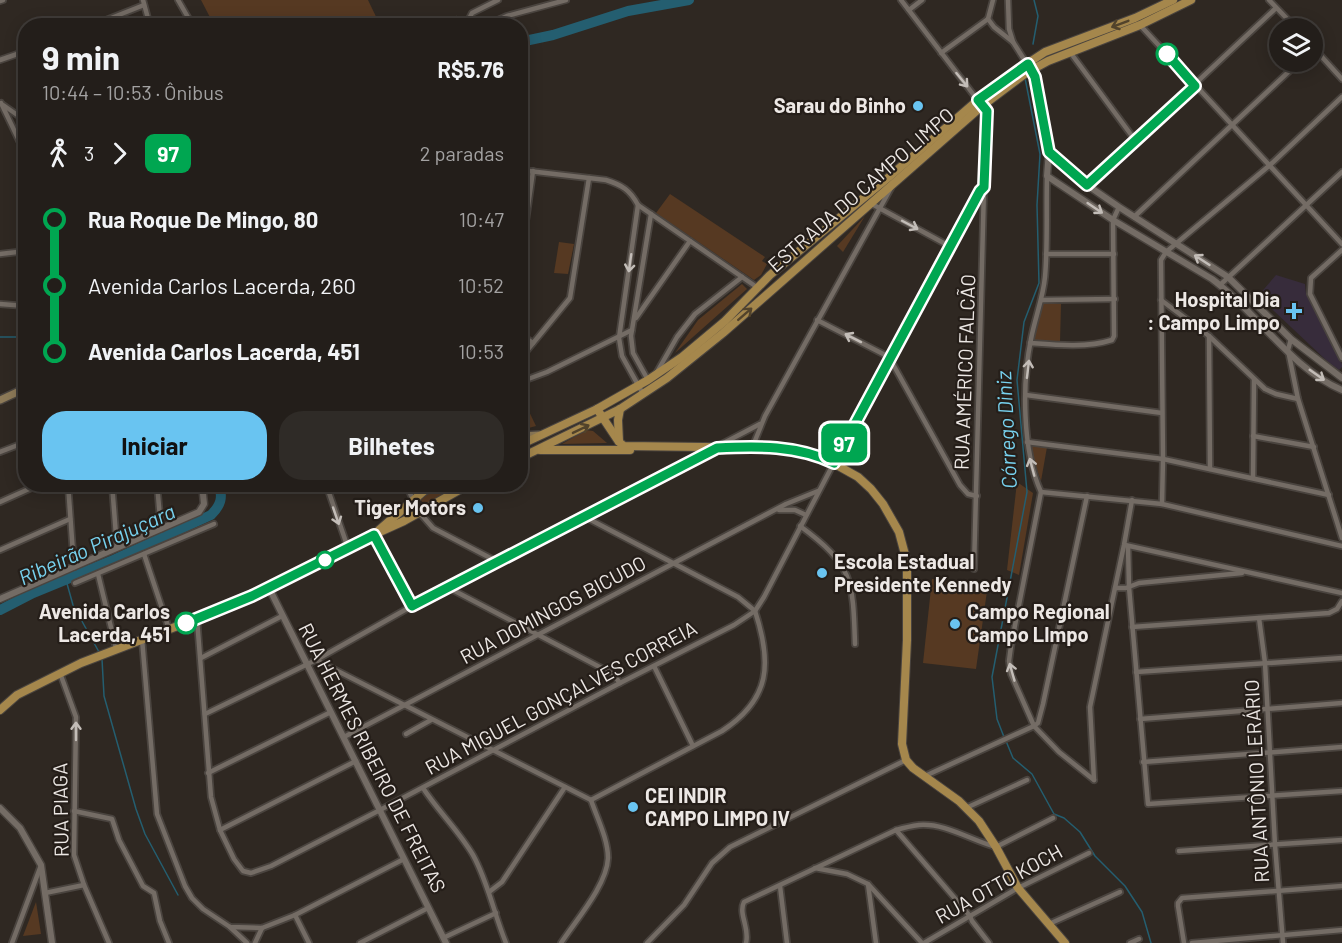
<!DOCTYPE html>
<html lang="pt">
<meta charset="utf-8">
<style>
body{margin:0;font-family:Barlow,sans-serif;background:#2f2b27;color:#f1f3f6;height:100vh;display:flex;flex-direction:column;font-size:22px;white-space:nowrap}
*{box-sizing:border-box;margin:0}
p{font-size:20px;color:#a3a2a2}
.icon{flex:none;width:33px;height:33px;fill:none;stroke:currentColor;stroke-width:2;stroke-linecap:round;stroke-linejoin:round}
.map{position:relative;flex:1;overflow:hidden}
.side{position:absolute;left:18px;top:18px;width:510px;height:474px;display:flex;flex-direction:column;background:#231e1a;border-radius:24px;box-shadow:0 3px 15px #0003,0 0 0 2px #403c39}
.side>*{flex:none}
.badge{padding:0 12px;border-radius:9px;font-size:21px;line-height:39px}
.tools{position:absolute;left:1269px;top:18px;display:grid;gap:12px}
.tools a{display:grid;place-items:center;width:54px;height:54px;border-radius:50%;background:#231e1a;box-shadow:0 3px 15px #0003,0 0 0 2px #403c39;font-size:30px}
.map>.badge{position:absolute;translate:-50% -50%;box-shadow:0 0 0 3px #fff}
.legs{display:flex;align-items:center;gap:9px;height:66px;padding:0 24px;font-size:20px}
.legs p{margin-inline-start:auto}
.head{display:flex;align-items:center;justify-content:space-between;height:102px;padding:0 24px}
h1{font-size:33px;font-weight:700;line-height:45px}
.action{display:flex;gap:12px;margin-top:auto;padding:12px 24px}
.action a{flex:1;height:69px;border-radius:24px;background:#69c4f1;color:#111;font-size:24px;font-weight:700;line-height:69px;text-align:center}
.action a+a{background:#2f2b27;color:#f1f3f6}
ul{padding:0 24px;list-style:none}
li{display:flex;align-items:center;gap:21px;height:66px;font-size:22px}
li i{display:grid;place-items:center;width:9px;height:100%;margin:0 8px;background:currentColor}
li i::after{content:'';width:15px;height:15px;margin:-8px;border:4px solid;border-radius:50%;background:#231e1a}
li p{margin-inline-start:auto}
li:first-child i{background:linear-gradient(#0000 50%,currentColor 0)}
li:last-child i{background:linear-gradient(currentColor 50%,#0000 0)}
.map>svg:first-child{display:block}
.medical{fill:#372c3b}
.green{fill:#563922}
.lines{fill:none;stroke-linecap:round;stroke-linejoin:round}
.stream{stroke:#245e70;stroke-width:1.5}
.river{stroke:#245e70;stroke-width:10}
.minor-casing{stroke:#4a443f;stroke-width:8}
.tertiary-casing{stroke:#4a443f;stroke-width:9}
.secondary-casing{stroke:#4a443f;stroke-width:10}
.primary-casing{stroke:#4a443f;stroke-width:10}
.minor{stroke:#746c65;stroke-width:4.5}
.tertiary{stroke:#746c65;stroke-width:6}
.secondary{stroke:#8d7a58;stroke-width:7}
.primary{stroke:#a5874c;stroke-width:8}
.oneway{stroke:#52432b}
.oneway2{stroke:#c3bdb8}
.line-1-casing{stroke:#fff;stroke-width:14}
.line-1{stroke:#00a651;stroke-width:9}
.stop-1-dot{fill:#fff;stroke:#00a651;stroke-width:3}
.poi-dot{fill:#69c4f1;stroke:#251e19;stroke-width:2}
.labels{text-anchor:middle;stroke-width:4.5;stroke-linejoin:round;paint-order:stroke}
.poi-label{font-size:20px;font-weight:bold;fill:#ede8e5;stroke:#251e19;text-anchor:end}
.street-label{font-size:20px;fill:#ede8e5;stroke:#251e19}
.stop-label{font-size:20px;font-weight:bold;fill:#ede8e5;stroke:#251e19;text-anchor:end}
.water-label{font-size:21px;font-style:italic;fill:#77d1ee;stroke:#251e19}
</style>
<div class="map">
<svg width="1342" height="943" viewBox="0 0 1342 943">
<rect width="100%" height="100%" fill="#2f2822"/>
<path class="medical" d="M1276,275L1305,284L1306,294L1342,364V367L1339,370L1328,362L1258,296Z"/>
<g class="green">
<path d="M201,0H368L380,25H214Z"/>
<path d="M670,194L765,257L762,261L767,264L761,275L754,280L656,213Z"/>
<path d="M865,216L843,252L837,246Z"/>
<path d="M559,242L574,244L568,274L554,273Z"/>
<path d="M742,284L747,289L675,353L698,320Z"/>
<path d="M1043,302L1061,304L1060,342L1031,341Z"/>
<path d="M521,395L536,426L521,430H520Z"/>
<path d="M586,430L593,431L607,443L562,444Z"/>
<path d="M1028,444L1047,447L1041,481Z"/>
<path d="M1017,482L1033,493L1019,575L1007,570Z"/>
<path d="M448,485H461L425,505L419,498Z"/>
<path d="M932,579L988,584L976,669L923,663Z"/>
<path d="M36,902L41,934L23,936Z"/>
</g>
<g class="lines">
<g class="stream">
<path d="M1033,44L1038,16L1034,0"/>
<path d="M0,337H17L26,340"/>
<path d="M66,580L73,605L99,652"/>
<path d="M102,659L104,696L136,809L145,834L178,895"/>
<path d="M1004,737L997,719L992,677L1027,492L1017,380L1024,322L1039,283L1037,205L1040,154L1025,78"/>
<path d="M1006,741L1013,758L1032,774L1054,814L1064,818L1080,832L1095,856L1125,886L1142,912L1151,943"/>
</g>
<g class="river">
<path d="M520,42L553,35L628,11L689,0"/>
<path d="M0,610L33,593L111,561L211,515C221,505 223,498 219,484"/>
</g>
<defs>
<g id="minor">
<path d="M143,0L150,26"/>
<path d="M178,0L193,26"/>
<path d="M901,0L986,111L974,569"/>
<path d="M1008,0L1009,29L1013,42"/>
<path d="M1269,0L1296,28"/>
<path d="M0,1L3,0"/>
<path d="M909,10L922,0"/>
<path d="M988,19L994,27L1013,42L1027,64"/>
<path d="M988,19L993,0"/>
<path d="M1140,25L1342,244"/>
<path d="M91,26L144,5"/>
<path d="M444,26L456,20"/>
<path d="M471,26L469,19L472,13L498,0"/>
<path d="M485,26L507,16L566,0"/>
<path d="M1312,46L1342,79"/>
<path d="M1070,52L1135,140"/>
<path d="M941,53L988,19"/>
<path d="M0,60L26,51"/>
<path d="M1,103L26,155"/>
<path d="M3,105L26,121"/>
<path d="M520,170L606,180C622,185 630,190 638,205L758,288"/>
<path d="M1047,176C1046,209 1048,243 1045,277C1043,298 1035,318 1031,339C1022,383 1022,450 1041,492L1011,646L1009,661L1011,674L1034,726L1059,752L1094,780"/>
<path d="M1087,185L1276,8"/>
<path d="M520,196L524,170"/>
<path d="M870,203L951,247"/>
<path d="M638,205L619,338L622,356L643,394"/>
<path d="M1134,217L1299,62"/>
<path d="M1342,250L1311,278L1310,294L1342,358"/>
<path d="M0,254L26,251"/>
<path d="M1046,254H1114"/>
<path d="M520,263L533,171"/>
<path d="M1220,285L1342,172"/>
<path d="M1042,300L1115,299"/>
<path d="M1161,300L1209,336L1265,389L1276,394L1298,399"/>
<path d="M0,304L26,306"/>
<path d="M636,318L690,241"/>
<path d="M817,320L889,357L960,485L968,494L977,496"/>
<path d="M520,334L533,343"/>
<path d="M1209,336L1210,469"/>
<path d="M1291,339L1288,350L1298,399L1342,538"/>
<path d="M1030,343C1056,345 1087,348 1112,340L1114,336L1113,220L1119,207"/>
<path d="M520,359L570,298L589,178"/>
<path d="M657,372L677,337L695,314L742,277"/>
<path d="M648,380L633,353L631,336L651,214"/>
<path d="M520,382L547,372L632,330"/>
<path d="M1026,395L1162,413"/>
<path d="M1253,436L1314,447"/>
<path d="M1027,442L1163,459L1329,495"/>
<path d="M752,448L765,416L891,188"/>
<path d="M0,452L26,442"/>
<path d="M1253,478L1254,379"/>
<path d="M68,484L74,567"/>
<path d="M112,484L117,548"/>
<path d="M157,484L161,529"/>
<path d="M326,484L348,548"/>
<path d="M376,484L377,486"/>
<path d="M406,484L413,500"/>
<path d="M1041,492L1162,504L1342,546"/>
<path d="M0,502L40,484"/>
<path d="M1162,504L1163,459L1161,260L1166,252L1270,165L1342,97"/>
<path d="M779,510H795L806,515"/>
<path d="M419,512L433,528L498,562"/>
<path d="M585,517L738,597L755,611"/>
<path d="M800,526C853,565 853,580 855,644"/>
<path d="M373,535L412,606"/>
<path d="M1125,545L1342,593"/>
<path d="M1128,546L1129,587L1148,804L1342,791"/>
<path d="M0,550L70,519"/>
<path d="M144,554L169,629"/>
<path d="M98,574L116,648"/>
<path d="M75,583L214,524"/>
<path d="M449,588L613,674L620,683"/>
<path d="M1115,588H1126L1139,583L1242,573"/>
<path d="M1259,618L1265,663L1275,845L1283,943"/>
<path d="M197,619L211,797L220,830L234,859L243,871L251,873L271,866L380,810L620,683L734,625L755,611L764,597L889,357L980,191L984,187"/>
<path d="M1132,627L1329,613L1337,609L1342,601"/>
<path d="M142,639L157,814L185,886L192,898L203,909L230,927L262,928L295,915L404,859"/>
<path d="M201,658L282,616"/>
<path d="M316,660L591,800"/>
<path d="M654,666L693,746"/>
<path d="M1136,672L1342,658"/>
<path d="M60,673L76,717L74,855L84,885L109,943"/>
<path d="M205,714L316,660L412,606L760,424"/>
<path d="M1140,719L1342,703"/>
<path d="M1034,726L1038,723L1043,704L1087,496"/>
<path d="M406,734L431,720"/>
<path d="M344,737L786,504L818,491"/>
<path d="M1143,762L1342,747"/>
<path d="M208,773L331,712"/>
<path d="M925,776L1034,726"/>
<path d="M1094,780L1090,707L1124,545L1132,500"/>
<path d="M423,788C438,811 459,831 473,855C488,882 494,914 506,943"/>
<path d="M591,800L722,731C771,699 772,663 755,611"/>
<path d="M966,808L1027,780"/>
<path d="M74,811L112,819L119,840L143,886L154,893L160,921L169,943"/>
<path d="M220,830L356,761"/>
<path d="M896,830L970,916L972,921L989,943"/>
<path d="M1179,851L1342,840"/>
<path d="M815,868L847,874L868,884L922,943"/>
<path d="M868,884L876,943"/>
<path d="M780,886L787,943"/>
<path d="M489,892L502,882L565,787"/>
<path d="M45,893L84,885"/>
<path d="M295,915L309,943"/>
<path d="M1049,924L1120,892"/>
<path d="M230,927L247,943"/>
<path d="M443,938L496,913"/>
<path d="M12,943L40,868"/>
<path d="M255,943L262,928"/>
<path d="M360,943L428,908"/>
<path d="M561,943C576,920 607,885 608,858C608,839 597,818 591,800"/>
<path d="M647,943L684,905L712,863L730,847L906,760"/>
<path d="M746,943C750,928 738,914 744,902L896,830C903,828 911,826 919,825C946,823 970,840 996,847L1053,818"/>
<path d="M924,943L1018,888L1089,853"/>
<path d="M1130,943L1139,939"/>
<path d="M1184,943L1178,906V903L1182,898L1342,886"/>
<path d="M1192,943L1342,930"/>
</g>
<g id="tertiary">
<path d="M1029,66L1035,77L1049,151L1047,176L1113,220L1212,279C1257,312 1290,368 1342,390"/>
<path d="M1049,151L1087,185L1119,207L1228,277L1291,339L1342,378"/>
<path d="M269,588L446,943"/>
<path d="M0,599L199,512L204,504L202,484"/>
<path d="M0,808L20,828L41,865L52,943"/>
</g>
<g id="secondary">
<path d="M0,400L26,388"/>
<path d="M520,436L539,435"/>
</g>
<g id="primary">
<path d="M597,409L619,442L624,446L779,448L824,458L858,477L871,489L883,504L899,532L907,562V640L902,744L906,760L913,768L959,801L979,821L996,847L1018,888L1065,943"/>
<path d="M619,441L618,420L620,409"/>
<path d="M520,445L597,409L648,380L682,357L725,321L770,275L889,177L978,100L1010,75L1045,52L1135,18L1173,0"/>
<path d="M540,450H630"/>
<path d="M520,458L620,409L667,378L723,333L982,106L1026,73L1048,61L1140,25L1191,0"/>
<path d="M379,530L424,491L437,484"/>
<path d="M0,710L17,695L81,663L235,604L373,535L404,521L470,484"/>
</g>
</defs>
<use href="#minor" class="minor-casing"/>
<use href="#tertiary" class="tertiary-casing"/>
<use href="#secondary" class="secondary-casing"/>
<use href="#primary" class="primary-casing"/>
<use href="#minor" class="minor"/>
<use href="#tertiary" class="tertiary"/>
<use href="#secondary" class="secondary"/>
<use href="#primary" class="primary"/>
</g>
<defs><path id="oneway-shaft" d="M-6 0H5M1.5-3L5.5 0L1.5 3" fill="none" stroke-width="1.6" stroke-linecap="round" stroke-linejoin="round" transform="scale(1.5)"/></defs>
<g class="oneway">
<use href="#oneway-shaft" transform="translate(1120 24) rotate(159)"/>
<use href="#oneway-shaft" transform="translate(745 314) rotate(-41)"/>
<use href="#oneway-shaft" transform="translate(581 429) rotate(-26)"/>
</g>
<g class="oneway2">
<use href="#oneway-shaft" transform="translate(962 80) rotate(51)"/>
<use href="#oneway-shaft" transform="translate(1095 208) rotate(34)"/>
<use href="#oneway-shaft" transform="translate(910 225) rotate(28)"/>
<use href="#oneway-shaft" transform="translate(1202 260) rotate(-147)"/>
<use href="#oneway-shaft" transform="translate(630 263) rotate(98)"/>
<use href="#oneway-shaft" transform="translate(853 338) rotate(-153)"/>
<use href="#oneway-shaft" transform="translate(1028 369) rotate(-83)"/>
<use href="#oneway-shaft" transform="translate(1317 375) rotate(35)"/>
<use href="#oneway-shaft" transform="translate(1032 467) rotate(-105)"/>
<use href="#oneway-shaft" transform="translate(336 516) rotate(71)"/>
<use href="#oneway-shaft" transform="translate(1012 672) rotate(-106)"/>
<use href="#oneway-shaft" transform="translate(76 731) rotate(-90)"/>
</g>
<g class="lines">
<defs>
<path id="line-1" d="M186,623L252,596L374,535L412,606L717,448C757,446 797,445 834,463L980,191L984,187L987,111L978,100L1028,64L1035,77L1049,152L1087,185L1195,86L1167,54"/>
</defs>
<use href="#line-1" class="line-1-casing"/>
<use href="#line-1" class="line-1"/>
</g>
<g class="stop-1-dot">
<circle cx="1167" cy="54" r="10"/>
<circle cx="325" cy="560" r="8"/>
<circle cx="186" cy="623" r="10"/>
</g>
<g class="poi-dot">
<circle cx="918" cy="106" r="6"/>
<path d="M1291 302h6v6h6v6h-6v6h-6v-6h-6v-6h6z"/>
<circle cx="478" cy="508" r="6"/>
<circle cx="822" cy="573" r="6"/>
<circle cx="955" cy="624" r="6"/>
<circle cx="633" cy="807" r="6"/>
</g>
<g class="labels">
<g class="poi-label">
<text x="906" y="113">Sarau do Binho</text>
<text x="1280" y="307">Hospital Dia<tspan x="1280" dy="23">: Campo Limpo</tspan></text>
<text x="466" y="515">Tiger Motors</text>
<text x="834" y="569" text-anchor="start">Escola Estadual<tspan x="834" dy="23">Presidente Kennedy</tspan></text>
<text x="967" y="619" text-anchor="start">Campo Regional<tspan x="967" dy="23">Campo LImpo</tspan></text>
<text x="645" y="803" text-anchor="start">CEI INDIR<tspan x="645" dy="23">CAMPO LIMPO IV</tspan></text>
</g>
<g class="street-label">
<text transform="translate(861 190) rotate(-41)" y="7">ESTRADA DO CAMPO LIMPO</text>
<text transform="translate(965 372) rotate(-88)" y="7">RUA AMÉRICO FALCÃO</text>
<text transform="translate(553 610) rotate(-28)" y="7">RUA DOMINGOS BICUDO</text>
<text transform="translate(561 698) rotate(-28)" y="7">RUA MIGUEL GONÇALVES CORREIA</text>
<text transform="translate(372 758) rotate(63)" y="7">RUA HERMES RIBEIRO DE FREITAS</text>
<text transform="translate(1257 781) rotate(-93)" y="7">RUA ANTÔNIO LERÁRIO</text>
<text transform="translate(61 810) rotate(-91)" y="7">RUA PIAGA</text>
<text transform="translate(999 884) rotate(-29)" y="7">RUA OTTO KOCH</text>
</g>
<g class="stop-label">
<text x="170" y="619">Avenida Carlos<tspan x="170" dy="23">Lacerda, 451</tspan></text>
</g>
<g class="water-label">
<text transform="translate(1007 430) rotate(-93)" y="7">Córrego Diniz</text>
<text transform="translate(97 545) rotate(-24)" y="7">Ribeirão Pirajuçara</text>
</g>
</g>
</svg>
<div class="tools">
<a><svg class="icon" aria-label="layers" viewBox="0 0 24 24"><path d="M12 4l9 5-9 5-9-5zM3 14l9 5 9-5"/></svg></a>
</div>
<b class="badge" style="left:844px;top:443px;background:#00a651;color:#fff">97</b>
<section class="side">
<div class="head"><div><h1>9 min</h1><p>10:44 – 10:53 · Ônibus</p></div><b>R$5.76</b></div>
<div class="legs"><svg class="icon" aria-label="walk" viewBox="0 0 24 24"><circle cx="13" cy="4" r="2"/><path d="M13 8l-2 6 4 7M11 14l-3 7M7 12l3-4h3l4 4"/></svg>3<svg class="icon" aria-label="forward" viewBox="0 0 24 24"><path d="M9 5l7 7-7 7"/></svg><b class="badge" style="background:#00a651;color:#fff">97</b><p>2 paradas</p></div>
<ul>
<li><i style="color:#00a651"></i><b>Rua Roque De Mingo, 80</b><p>10:47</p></li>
<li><i style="color:#00a651"></i><span>Avenida Carlos Lacerda, 260</span><p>10:52</p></li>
<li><i style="color:#00a651"></i><b>Avenida Carlos Lacerda, 451</b><p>10:53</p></li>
</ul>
<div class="action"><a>Iniciar</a><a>Bilhetes</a></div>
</section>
</div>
